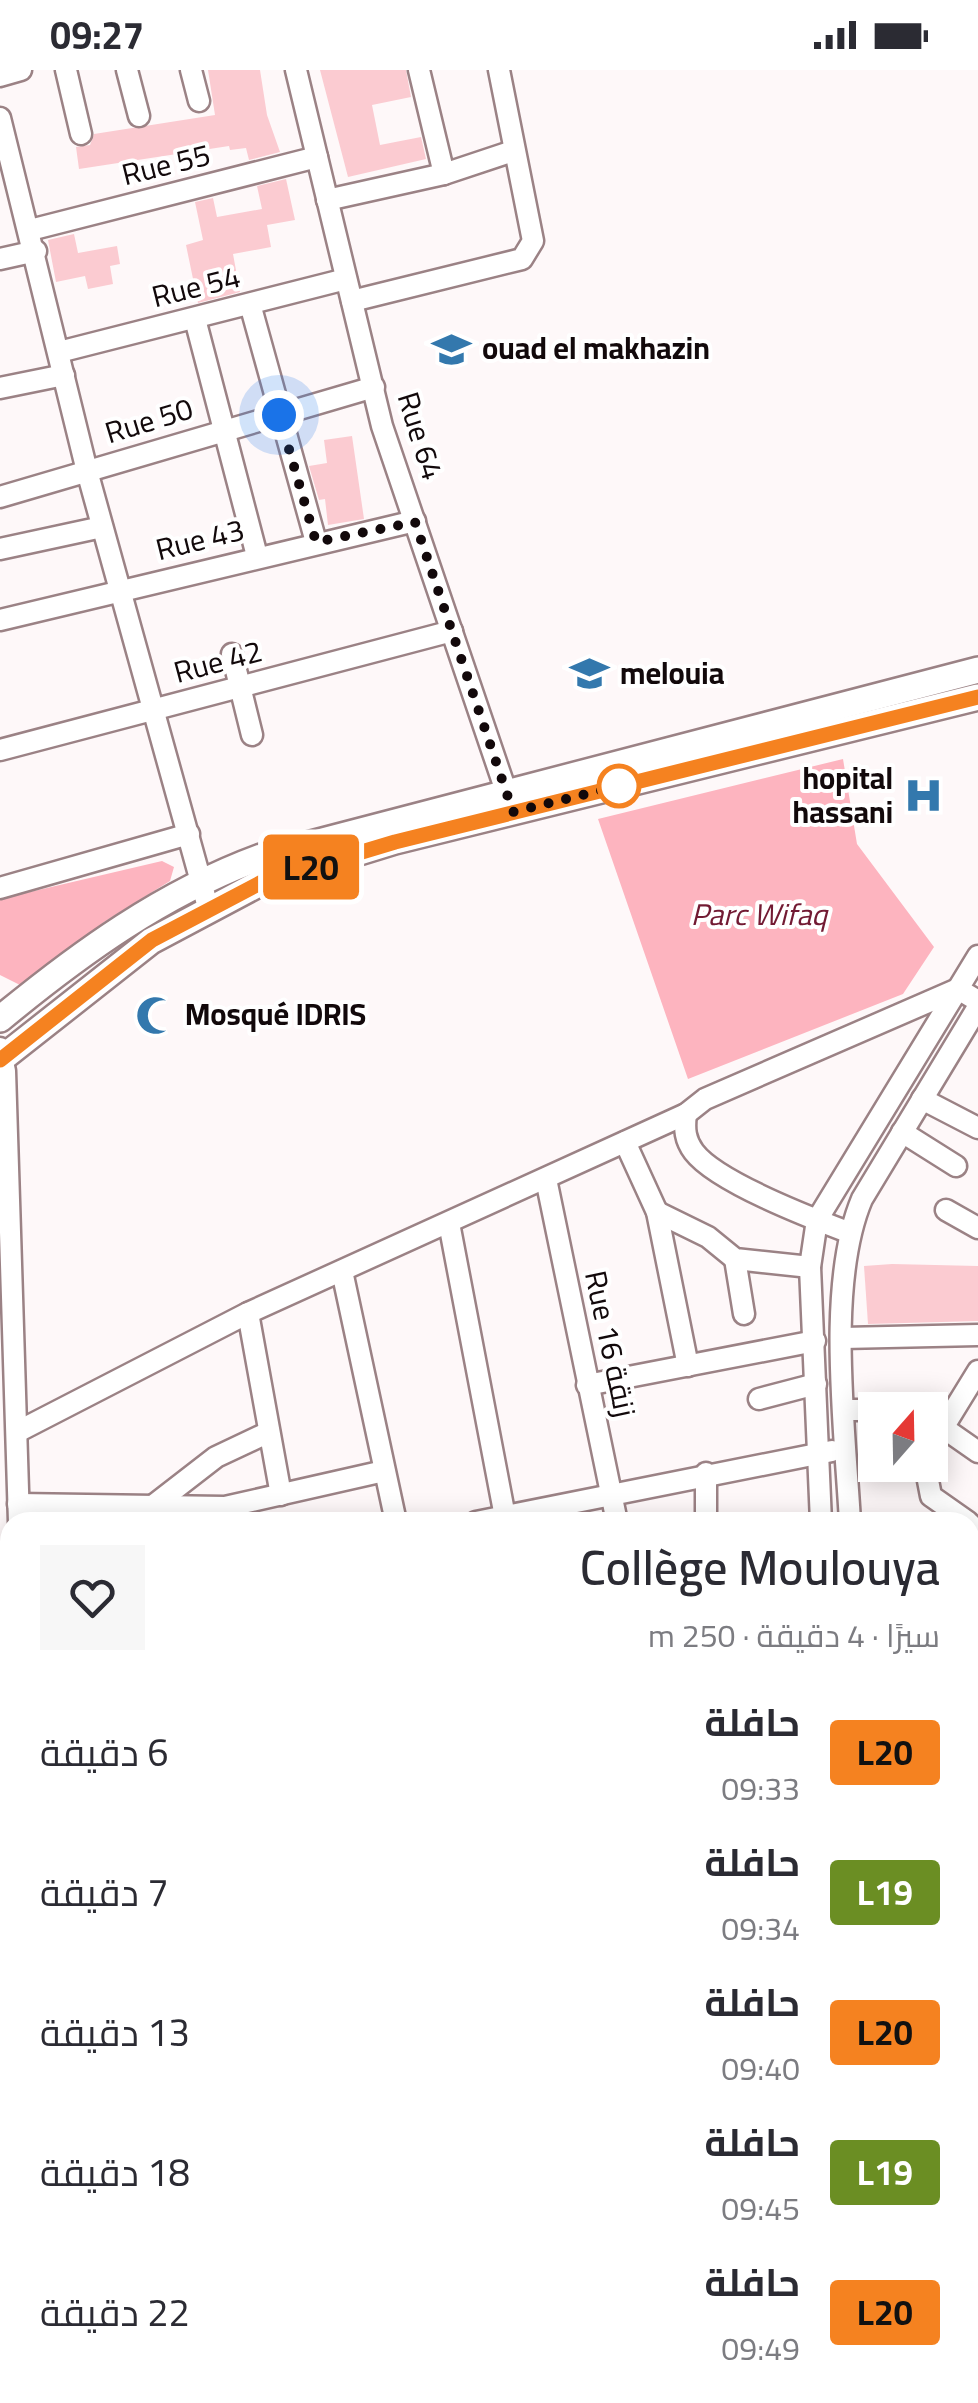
<!DOCTYPE html>
<html lang="ar">
<meta charset="utf-8">
<style>
body{margin:0;font-family:Georgia,Cairo,serif;background:#f7f7f7;color:#2b2b33;direction:rtl;height:100vh;display:flex;flex-direction:column;font-size:38px;white-space:nowrap}
*{box-sizing:border-box;margin:0}
p{font-size:32px;color:#7c7c81}
.icon{flex:none;width:55px;height:55px;fill:none;stroke:currentColor;stroke-width:2;stroke-linecap:round;stroke-linejoin:round}
.map{position:relative;flex:1;overflow:hidden;direction:ltr}
.details{position:absolute;left:0px;top:1442px;width:980px;height:892px;display:flex;flex-direction:column;background:#fff;border-radius:30px 30px 0 0;box-shadow:0 5px 25px #0003;direction:rtl}
.details>*{flex:none}
.badge{padding:0 20px;border-radius:8px;font-size:35px;line-height:65px}
.needle{width:65px;rotate:20deg}
.controls{position:absolute;left:858px;top:1322px;display:grid;gap:20px}
.controls a{display:grid;place-items:center;width:90px;height:90px;border-radius:0px;background:#fff;box-shadow:0 5px 25px #0003;font-size:50px}
.you{position:absolute;width:50px;height:50px;margin:-25px;border:8px solid #fff;border-radius:50%;background:#1a73e8;box-shadow:0 0 0 15px #1a73e833}
.map>.badge{position:absolute;translate:-50% -50%;box-shadow:0 0 0 5px #fff}
.round{display:grid;place-items:center;flex:none;width:105px;height:105px;border-radius:0px;background:#f7f7f7}
.head{display:flex;align-items:center;justify-content:space-between;height:170px;padding:0 40px}
h1{font-size:48px;font-weight:600;line-height:75px}
ul{padding:0;list-style:none}
li{display:flex;align-items:center;gap:30px;height:140px;padding:0 40px}
li div{flex:1}
li b{display:block;font-size:38px}
li em{font-style:normal}
li .badge{min-width:110px;font-weight:700;text-align:center}
.status{display:flex;justify-content:space-between;align-items:center;height:70px;padding:0 50px;background:#fff;direction:ltr}
.status svg{height:28px;fill:currentColor}
.map>svg:first-child{display:block}
.park{fill:#fdb4bf}
.building{fill:#fbcbd1}
.lines{fill:none;stroke-linecap:round;stroke-linejoin:round}
.minor-casing{stroke:#9b8285;stroke-width:25}
.major-casing{stroke:#9b8285;stroke-width:30}
.minor{stroke:#fff;stroke-width:20}
.major{stroke:#fff;stroke-width:25}
.line-casing{stroke:#fff;stroke-width:22}
.line{stroke:#f58220;stroke-width:15}
.walk{stroke:#12090b;stroke-width:10;stroke-dasharray:0 18}
.stop-dot{fill:#fff;stroke:#f58220;stroke-width:5}
.labels{text-anchor:middle;stroke-width:8;stroke-linejoin:round;paint-order:stroke}
.street-label{font-size:30px;fill:#12090b;stroke:#fff}
.poi-label{font-size:30px;font-weight:bold;fill:#12090b;stroke:#fff;text-anchor:start}
.park-label{font-size:30px;font-style:italic;fill:#721a33;stroke:#fff}
</style>
<div class="status"><b>09:27</b><svg viewBox="0 0 49 12"><path d="M0 12V9h3v3zM5 12V6h3v6zM10 12V3h3v9zM15 12V0h3v12zM26 1h20v11H26zM47 4h2v5h-2z"/></svg></div>
<div class="map">
<svg width="978" height="2333" viewBox="0 0 978 2333">
<rect width="100%" height="100%" fill="#fef8f9"/>
<g class="park">
<path d="M843,689L857,774L934,877L903,924L688,1009L598,749Z"/>
<path d="M162,791L174,797L170,811L104,852L26,918L0,905V829Z"/>
</g>
<g class="building">
<path d="M208,0H260L267,45L280,82L249,90L246,78L230,80L229,76L79,99L76,77L90,75L94,64L215,45Z"/>
<path d="M320,0H406L411,27L372,35L380,75L421,67L426,89L348,107Z"/>
<path d="M286,109L295,150L267,155L271,177L233,184L240,222L198,233L186,175L203,170L195,132L213,128L217,147L262,139L257,116Z"/>
<path d="M74,164L78,183L117,176L120,194L110,196L113,214L88,219L85,206L56,212L48,170Z"/>
<path d="M352,366L364,449L328,455L325,429L319,430L309,396L327,393L324,370Z"/>
<path d="M892,1194L978,1196V1251L868,1254L864,1196Z"/>
</g>
<g class="lines">
<defs>
<g id="minor">
<path d="M66,0L81,64"/>
<path d="M127,0L139,46"/>
<path d="M191,0L199,31"/>
<path d="M296,0L382,356L511,736"/>
<path d="M419,0L444,104"/>
<path d="M0,6L21,0"/>
<path d="M0,48L87,401L208,837"/>
<path d="M327,130L444,104L513,81"/>
<path d="M30,160L317,87"/>
<path d="M0,189L36,181"/>
<path d="M352,231L522,189L533,171L499,0"/>
<path d="M250,234L316,472"/>
<path d="M195,249L257,486"/>
<path d="M59,282L346,209"/>
<path d="M0,318L64,305"/>
<path d="M0,427L374,317"/>
<path d="M0,479L102,457"/>
<path d="M0,550L415,451"/>
<path d="M232,584L252,665"/>
<path d="M0,680L452,561"/>
<path d="M0,818L189,764"/>
<path d="M0,978L5,1001L19,1452"/>
<path d="M922,1029L978,1058"/>
<path d="M686,1044C684,1059 685,1070 694,1082C717,1112 811,1148 848,1162"/>
<path d="M902,1062L956,1096"/>
<path d="M625,1072L657,1142L688,1296"/>
<path d="M546,1109L617,1452"/>
<path d="M946,1140L978,1158"/>
<path d="M657,1142L708,1167L735,1189L810,1197"/>
<path d="M449,1153L506,1452"/>
<path d="M735,1189L744,1244"/>
<path d="M342,1201L396,1452"/>
<path d="M248,1243L281,1425"/>
<path d="M843,1268L978,1265"/>
<path d="M587,1315L815,1271"/>
<path d="M759,1329L816,1314"/>
<path d="M844,1340H920"/>
<path d="M935,1352L978,1382"/>
<path d="M17,1362L248,1243L686,1044L705,1029L958,919L978,931"/>
<path d="M930,1379L978,1301"/>
<path d="M925,1395L931,1426L968,1452"/>
<path d="M706,1403V1452"/>
<path d="M18,1434L225,1437L384,1401"/>
<path d="M154,1435L216,1387L269,1362"/>
<path d="M476,1452L832,1381"/>
<path d="M821,1452L810,1197L817,1150L978,886"/>
<path d="M850,1452C845,1358 826,1214 862,1129L978,937"/>
<path d="M971,1455L978,1547"/>
<path d="M0,1511H10"/>
<path d="M0,1587L8,1903"/>
<path d="M970,1619L978,1618"/>
<path d="M970,1940H978"/>
<path d="M970,2107H978"/>
<path d="M0,2118H10"/>
<path d="M970,2163H978"/>
<path d="M970,2240H978"/>
<path d="M0,2279L10,2280"/>
<path d="M39,2325V2333"/>
<path d="M145,2325L146,2333"/>
<path d="M280,2325V2333"/>
<path d="M766,2325V2333"/>
<path d="M856,2325V2333"/>
<path d="M884,2331L978,2326"/>
<path d="M514,2333V2325"/>
</g>
<g id="major">
<path d="M0,949C80,883 163,823 261,787L978,600"/>
<path d="M0,990L151,871L262,812L395,771L978,627"/>
<path d="M970,1736L978,1734"/>
<path d="M970,1790L978,1788"/>
<path d="M0,1904L10,1903"/>
<path d="M0,1943L10,1942"/>
</g>
</defs>
<use href="#minor" class="minor-casing"/>
<use href="#major" class="major-casing"/>
<use href="#minor" class="minor"/>
<use href="#major" class="major"/>
</g>
<g class="lines">
<defs>
<path id="line" d="M0,990L152,870L262,812L395,772L978,627"/>
</defs>
<use href="#line" class="line-casing"/>
<use href="#line" class="line"/>
<path class="walk" d="M279,345L316,472L415,452L513,742L619,716"/>
</g>
<defs>
<symbol id="school-bare" viewBox="-9 -9 18 18"><path d="M0-5L7-2L0 1L-7-2ZM-4 1L0 2.5L4 1V4Q0 6-4 4Z" fill="#3378ad" stroke="#fff" stroke-width="2.5" paint-order="stroke"/></symbol>
<symbol id="hospital-bare" viewBox="-9 -9 18 18"><path d="M-5-5h3v3.5h4V-5h3V5h-3V1.5h-4V5h-3Z" fill="#3378ad" stroke="#fff" stroke-width="2.5" paint-order="stroke"/></symbol>
<symbol id="mosque-bare" viewBox="-9 -9 18 18"><path d="M3.5-4.9A6 6 0 1 0 3.5 4.9A5 5 0 1 1 3.5-4.9Z" fill="#3378ad" stroke="#fff" stroke-width="2.5" paint-order="stroke"/></symbol>
</defs>
<g fill-rule="evenodd">
<use href="#school-bare" x="424" y="252" width="55" height="55"/>
<use href="#school-bare" x="562" y="576" width="55" height="55"/>
<use href="#hospital-bare" x="896" y="698" width="55" height="55"/>
<use href="#mosque-bare" x="128" y="918" width="55" height="55"/>
</g>
<circle class="stop-dot" cx="619" cy="716" r="20"/>
<g class="labels">
<g class="street-label">
<text transform="translate(166 95) rotate(-14)" y="10">Rue 55</text>
<text transform="translate(196 217) rotate(-14)" y="10">Rue 54</text>
<text transform="translate(149 351) rotate(-17)" y="10">Rue 50</text>
<text transform="translate(420 366) rotate(73)" y="10">Rue 64</text>
<text transform="translate(200 470) rotate(-14)" y="10">Rue 43</text>
<text transform="translate(218 592) rotate(-15)" y="10">Rue 42</text>
<text transform="translate(610 1274) rotate(78)" y="10">Rue 16 زنقة</text>
</g>
<g class="poi-label">
<text x="482" y="289">ouad el makhazin</text>
<text x="620" y="614">melouia</text>
<text x="893" y="719" text-anchor="end">hopital<tspan x="893" dy="34">hassani</tspan></text>
<text x="185" y="955">Mosqué IDRIS</text>
</g>
<g class="park-label">
<text x="759" y="855">Parc Wifaq</text>
</g>
</g>
</svg>
<div class="controls">
<a><svg class="needle" viewBox="-14 -14 28 28"><path d="M0-13l5 13h-10z" fill="#e53935"/><path d="M0 13l5-13h-10z" fill="#7c7c81"/></svg></a>
</div>
<div class="you" style="left:279px;top:345px"></div>
<b class="badge" style="left:311px;top:797px;background:#f58220;color:#111">L20</b>
<section class="details">
<div class="head"><div><h1>Collège Moulouya</h1><p>سيرًا · 4 دقيقة · 250 m</p></div><a class="round"><svg class="icon" aria-label="heart" viewBox="0 0 24 24"><path d="M12 20l-8-8c-3-5 5-10 8-4 3-6 11-1 8 4z"/></svg></a></div>
<ul>
<li><span class="badge" style="background:#f58220;color:#111">L20</span><div><b>حافلة</b><p>09:33</p></div><em>6 دقيقة</em></li>
<li><span class="badge" style="background:#6b8e23;color:#fff">L19</span><div><b>حافلة</b><p>09:34</p></div><em>7 دقيقة</em></li>
<li><span class="badge" style="background:#f58220;color:#111">L20</span><div><b>حافلة</b><p>09:40</p></div><em>13 دقيقة</em></li>
<li><span class="badge" style="background:#6b8e23;color:#fff">L19</span><div><b>حافلة</b><p>09:45</p></div><em>18 دقيقة</em></li>
<li><span class="badge" style="background:#f58220;color:#111">L20</span><div><b>حافلة</b><p>09:49</p></div><em>22 دقيقة</em></li>
</ul>
</section>
</div>
